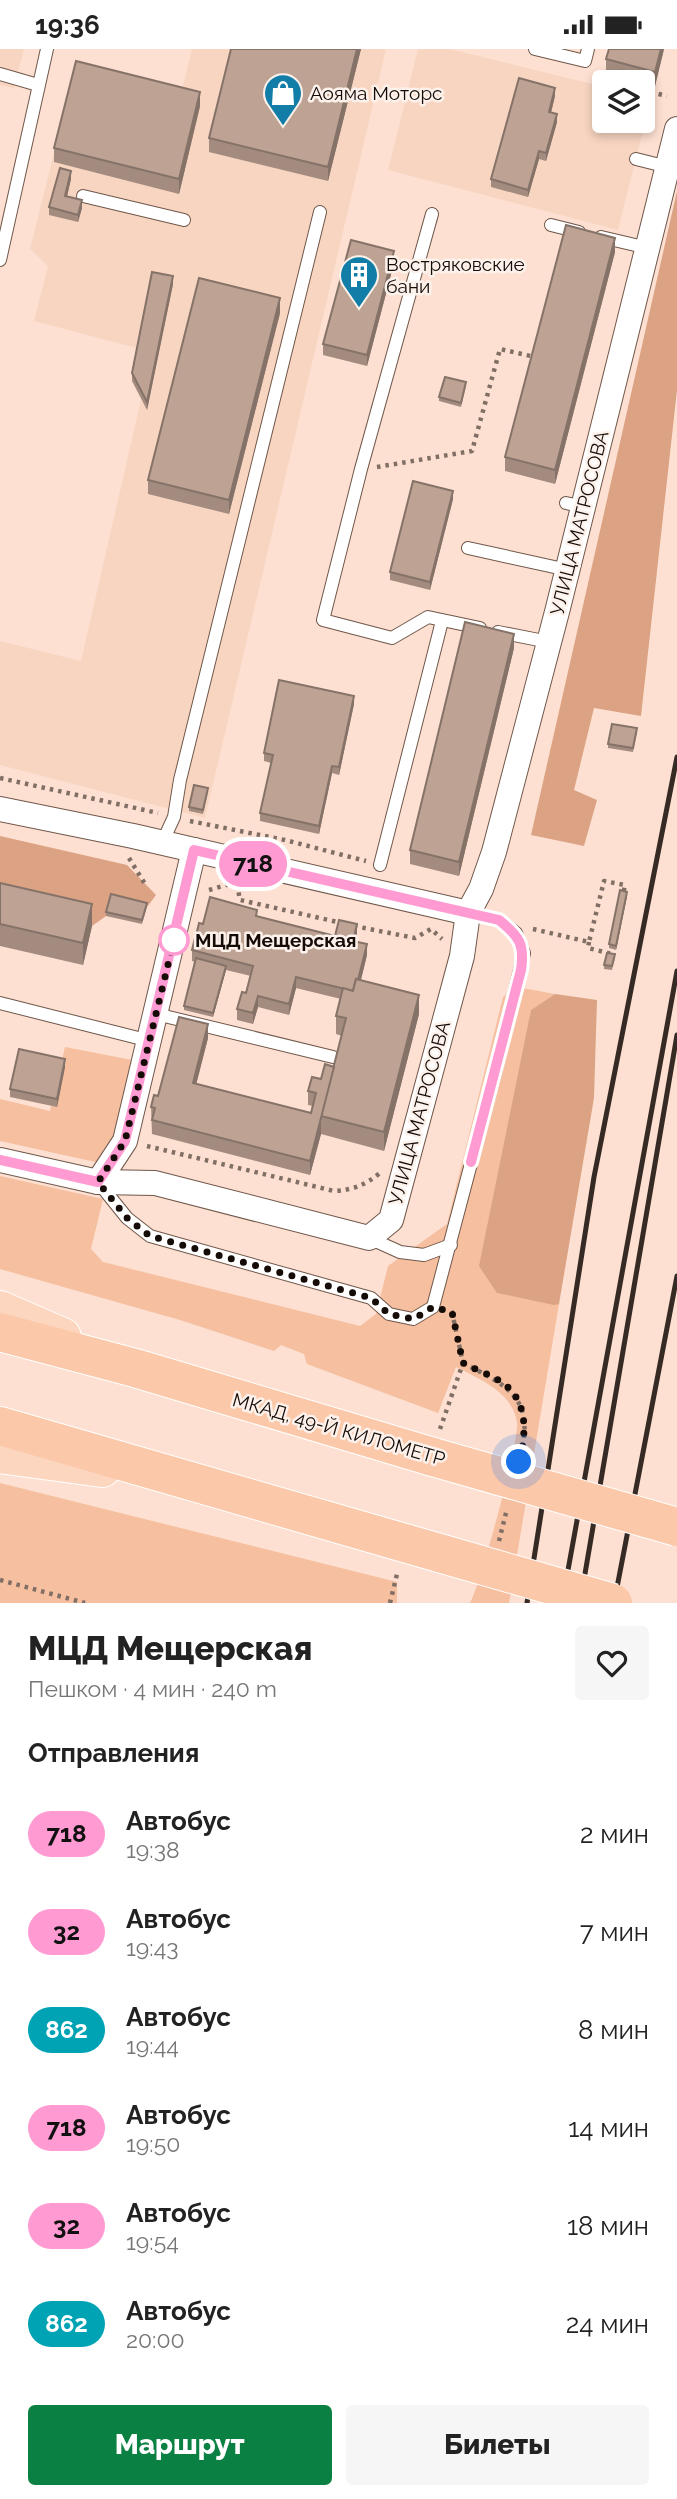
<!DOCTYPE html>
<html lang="ru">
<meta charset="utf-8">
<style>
body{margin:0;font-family:Raleway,sans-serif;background:#f6f6f6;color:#222;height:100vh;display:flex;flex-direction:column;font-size:26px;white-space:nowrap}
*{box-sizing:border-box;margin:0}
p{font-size:23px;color:#767676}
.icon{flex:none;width:38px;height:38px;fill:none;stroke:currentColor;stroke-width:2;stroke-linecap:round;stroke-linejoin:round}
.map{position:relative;height:1554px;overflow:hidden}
.side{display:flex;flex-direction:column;background:#fff;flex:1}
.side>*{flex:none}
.badge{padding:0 14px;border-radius:23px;font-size:24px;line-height:46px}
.tools{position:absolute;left:592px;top:21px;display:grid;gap:14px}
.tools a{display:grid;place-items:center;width:63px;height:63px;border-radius:7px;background:#fff;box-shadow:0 4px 10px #0003;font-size:35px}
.you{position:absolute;width:35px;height:35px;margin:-18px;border:5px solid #fff;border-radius:50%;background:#1a73e8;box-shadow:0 0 0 10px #1a73e833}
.map>.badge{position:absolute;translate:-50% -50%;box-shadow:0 0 0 4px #fff}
h2{padding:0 28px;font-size:26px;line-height:63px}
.round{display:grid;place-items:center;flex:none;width:74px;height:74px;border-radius:7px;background:#f6f6f6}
.head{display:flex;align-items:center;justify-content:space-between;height:119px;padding:0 28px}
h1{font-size:33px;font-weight:800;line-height:52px}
.primary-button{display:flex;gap:14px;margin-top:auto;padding:14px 28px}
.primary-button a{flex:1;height:80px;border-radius:7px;background:#0b8043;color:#fff;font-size:28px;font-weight:800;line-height:80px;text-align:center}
.primary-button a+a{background:#f6f6f6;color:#222}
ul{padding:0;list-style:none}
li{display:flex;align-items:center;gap:21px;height:98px;padding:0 28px}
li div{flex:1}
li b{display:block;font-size:26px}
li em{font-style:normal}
li .badge{min-width:77px;font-weight:700;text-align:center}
.status{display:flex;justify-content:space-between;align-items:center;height:49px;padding:0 35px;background:#fff;direction:ltr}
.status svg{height:19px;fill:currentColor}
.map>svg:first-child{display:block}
.built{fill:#f8d5c1}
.green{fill:#f5bfa0}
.forest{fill:#dba383}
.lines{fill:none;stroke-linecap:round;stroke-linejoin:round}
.service-casing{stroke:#6f574a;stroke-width:14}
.minor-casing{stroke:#6f574a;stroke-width:26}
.primary-casing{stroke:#fff;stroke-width:40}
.trunk-casing{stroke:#fff;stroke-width:40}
.path{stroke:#816f65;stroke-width:4.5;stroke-dasharray:3.5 5;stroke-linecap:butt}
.service{stroke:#fff;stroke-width:12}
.minor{stroke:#fff;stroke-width:24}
.primary{stroke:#fdd6bf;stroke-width:38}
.trunk{stroke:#fcc8aa;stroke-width:38}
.rail{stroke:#362a24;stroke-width:5}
.trunk-bridge-casing{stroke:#fff;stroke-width:40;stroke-linecap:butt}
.trunk-bridge{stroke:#fcc8aa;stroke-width:38}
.wall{fill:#a38c7f}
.shaded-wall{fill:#857268}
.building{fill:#bea394;stroke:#857268;stroke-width:2}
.line-casing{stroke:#fff;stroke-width:16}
.line{stroke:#ff9ad2;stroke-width:10}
.walk{stroke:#150c07;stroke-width:7;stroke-dasharray:0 12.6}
.stop-dot{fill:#fff;stroke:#ff9ad2;stroke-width:3.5}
.labels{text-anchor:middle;stroke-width:5;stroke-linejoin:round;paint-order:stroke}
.poi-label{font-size:19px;fill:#150c07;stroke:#fdf2eb;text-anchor:start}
.street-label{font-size:19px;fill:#150c07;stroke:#fdf2eb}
.stop-label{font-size:19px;font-weight:bold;fill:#150c07;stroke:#fdf2eb;text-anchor:start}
</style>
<div class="status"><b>19:36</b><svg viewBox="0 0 49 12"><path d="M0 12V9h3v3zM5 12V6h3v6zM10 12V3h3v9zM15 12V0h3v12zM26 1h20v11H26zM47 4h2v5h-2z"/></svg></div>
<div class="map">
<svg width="677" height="1554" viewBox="0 0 677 1554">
<rect width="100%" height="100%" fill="#fde0d1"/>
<g class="built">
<path d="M0,0H24L14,39L0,36Z"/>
<path d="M192,0H386L205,769L0,716V592L81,612L152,303L34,272L48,217L30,200L76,16L182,41Z"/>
<path d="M418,0H450L604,38V72H642V48L651,50L618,181L388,121Z"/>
</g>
<g class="green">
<path d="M517,938L555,945L531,961L497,1244L559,1255L509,1554H470C480,1537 520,1390 517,1373C512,1343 480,1330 456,1318L438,1364L307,1315L304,1305L281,1296L274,1302L180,1271L0,1220V1127L103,1150L91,1200L103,1213L360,1277L376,1265L388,1217L447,1175L503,948Z"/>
<path d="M65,998L132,1011L109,1116L0,1092V1050L50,1062Z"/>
<path d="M0,1434L397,1533V1554H0Z"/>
</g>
<g class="forest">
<path d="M677,142V341L641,667L594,659L574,741L597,751L584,797L531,786Z"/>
<path d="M0,787L127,816L156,846L147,858L111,849L106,867L92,877L0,857Z"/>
<path d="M555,945L597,951L594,1049L559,1255L554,1256L497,1244L479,1217L531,961Z"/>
</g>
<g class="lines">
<defs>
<g id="service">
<path d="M535,0L585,12L588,0"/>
<path d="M0,25L38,36"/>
<path d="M636,110L668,118"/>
<path d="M83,147L184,171"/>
<path d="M432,165L361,420L323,571L392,589L428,568L480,579"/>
<path d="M551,176L579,183"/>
<path d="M601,188L648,199"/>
<path d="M0,211L47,0"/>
<path d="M566,454L583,458"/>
<path d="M468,499L568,521"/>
<path d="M498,583L549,593"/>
<path d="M162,794L174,768L180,731L320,163"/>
<path d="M380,816L442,572"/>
<path d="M0,954L150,992"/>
<path d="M156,965L333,1008"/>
<path d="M98,1133L127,1169L150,1187L371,1249L389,1265L413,1270L433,1258L495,1024L524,904L516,884L499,871L468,864"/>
<path d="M369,1189L400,1203L424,1206L451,1196"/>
</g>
<g id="minor">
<path d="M0,760L133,787L468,864"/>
<path d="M0,1111L98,1133L155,1134L369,1189L391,1171L462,907L468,864L481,840L494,803L558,559L677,80"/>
<path d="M98,1133L125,1092L194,801"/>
</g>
<g id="primary">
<path d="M0,1261L62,1288"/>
<path d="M0,1405L102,1419"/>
</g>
<g id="trunk">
<path d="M0,1283L135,1319L433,1408"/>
<path d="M0,1377L408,1495"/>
</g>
</defs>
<use href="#service" class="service-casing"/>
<use href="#minor" class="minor-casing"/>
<use href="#primary" class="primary-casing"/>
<use href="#trunk" class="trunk-casing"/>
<g class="path">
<path d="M593,27L616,33"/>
<path d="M642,41L667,47"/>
<path d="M377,418L472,402L500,300L535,308"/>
<path d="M0,729L158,764"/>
<path d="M190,772L285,791L366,812"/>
<path d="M129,809L145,835"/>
<path d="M237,835L240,851L342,874"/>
<path d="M209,841L230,835"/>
<path d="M354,877L415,889L431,880L442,890"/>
<path d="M533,880L589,893L604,832L625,836L623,846"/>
<path d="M589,893L588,899L612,905L611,907"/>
<path d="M147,1097L334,1142C353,1141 365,1136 380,1124"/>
<path d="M463,1314C506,1336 535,1348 521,1404"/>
<path d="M440,1380L463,1314L452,1263L450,1262"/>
<path d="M499,1492L507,1460"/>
<path d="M0,1531L85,1554"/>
<path d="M390,1554L398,1521"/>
</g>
<use href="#service" class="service"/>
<use href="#minor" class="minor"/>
<use href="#primary" class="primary"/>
<use href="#trunk" class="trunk"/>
<g class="rail">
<path d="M527,1554L594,1128L677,708"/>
<path d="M562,1554L677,922"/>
<path d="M580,1554L677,986"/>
<path d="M614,1554L677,1227"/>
</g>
<defs>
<g id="trunk-bridge">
<path d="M433,1408L677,1478"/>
<path d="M408,1495L613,1554"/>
</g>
</defs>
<use href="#trunk-bridge" class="trunk-bridge-casing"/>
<use href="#trunk-bridge" class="trunk-bridge"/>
</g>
<g class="wall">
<path d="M231,0H361L328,132L209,103V89Z"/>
<path d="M664,0L655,37L606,24V10Z"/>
<path d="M555,47L551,64L557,73L546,112L539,110L528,148L491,138V130Z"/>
<path d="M200,57L179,145L54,113V99Z"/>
<path d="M71,130L67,148L82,159L78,173L49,166V158Z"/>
<path d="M615,203L555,435L505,422V408Z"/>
<path d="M394,214L367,317L323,306V295Z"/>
<path d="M173,235L147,361L132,332V324Z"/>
<path d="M280,264L229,465L148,445V431Z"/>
<path d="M466,337L461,358L439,352V348Z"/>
<path d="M453,450L430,541L390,531V523Z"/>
<path d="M514,599L459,827L410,815V801Z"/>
<path d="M354,655L339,726L332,724L319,785L260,772V764L271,714L264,712V704Z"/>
<path d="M637,683L633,703L608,699V695Z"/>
<path d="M208,743L203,765L189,762V758Z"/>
<path d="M0,834L92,877L83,916L0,897Z"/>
<path d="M627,847L616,901L609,899V895Z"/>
<path d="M147,858L142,875L106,867V863Z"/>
<path d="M257,867L335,887H357L355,892L367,906L361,931L419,965L384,1102L321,1085L310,1126L152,1085L151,1058L158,1047L208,989L196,1035L311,1064L313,1057L308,1056V1042L334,1018L342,987L336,985V967L341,950L296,939L289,966L258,958L253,975L237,971V960L246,944L251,927L226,921L213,968L184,961V957L195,913L192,912V901L196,887L203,875Z"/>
<path d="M615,909L612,921L604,920V916Z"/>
<path d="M65,1018L57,1058L10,1048V1040Z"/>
</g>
<g class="shaded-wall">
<path d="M357,0H361L328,132V118Z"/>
<path d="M661,0H664L655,37V23Z"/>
<path d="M555,39V47L549,71V63Z"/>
<path d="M200,43V57L179,145V130Z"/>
<path d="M557,65V73L546,112V104Z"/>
<path d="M539,102V110L528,148V141Z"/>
<path d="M71,122V130L65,155V147Z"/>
<path d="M82,151V159L78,173V166Z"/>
<path d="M615,189V203L555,435V421Z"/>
<path d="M394,202V214L367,317V306Z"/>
<path d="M173,227V235L147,361V353Z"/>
<path d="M280,249V264L229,465V451Z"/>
<path d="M453,442V450L430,541V533Z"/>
<path d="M514,585V599L459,827V813Z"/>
<path d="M354,647V655L339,726V718Z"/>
<path d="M332,717V724L319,785V777Z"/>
<path d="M627,843V847L616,901V897Z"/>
<path d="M92,855V877L83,916V894Z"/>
<path d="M357,875V887L353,903V892Z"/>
<path d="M367,895V906L355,954V943Z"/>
<path d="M226,917V921L213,968V964Z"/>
<path d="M296,928V939L289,966V955Z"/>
<path d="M419,946V965L384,1102V1083Z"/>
<path d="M258,947V958L253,975V964Z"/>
<path d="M208,975V989L193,1048V1034Z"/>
<path d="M65,1010V1018L57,1058V1050Z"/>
<path d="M321,1071V1085L310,1126V1112Z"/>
</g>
<g class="building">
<path d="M231,0H357L328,118L209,89Z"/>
<path d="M609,0H661L655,23L606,10Z"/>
<path d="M76,12L200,43L179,130L54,99Z"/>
<path d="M519,29L555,39L549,63L557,65L546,104L539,102L528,141L491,130Z"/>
<path d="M60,119L71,122L65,147L82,151L78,166L49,158Z"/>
<path d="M566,176L615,189L555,421L505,408Z"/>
<path d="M351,191L394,202L367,306L323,295Z"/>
<path d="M152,223L173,227L147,353L132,324Z"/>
<path d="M199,229L280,249L229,451L148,431Z"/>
<path d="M445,328L466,333L461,354L439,348Z"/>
<path d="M413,432L453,442L430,533L390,523Z"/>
<path d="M465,573L514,585L459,813L410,801Z"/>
<path d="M279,631L354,647L339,718L332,717L319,777L260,764L273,706L264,704Z"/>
<path d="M612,675L637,679L633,699L608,695Z"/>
<path d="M194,736L208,739L203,761L189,758Z"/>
<path d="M0,834L92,855L83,894L0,875Z"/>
<path d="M620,841L627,843L616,897L609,895Z"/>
<path d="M111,845L147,854L142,871L106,863Z"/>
<path d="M210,848L257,861L256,867L335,887L339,871L357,875L353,892L367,895L358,931L356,930L353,942L296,928L289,955L258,947L253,964L237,960L242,943L246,944L253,917L192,901L195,889L199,890L200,888L196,887L199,874L203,875Z"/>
<path d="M607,904L615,905L612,917L604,916Z"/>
<path d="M196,909L226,917L213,964L184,957Z"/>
<path d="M356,930L419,946L384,1083L321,1067L346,969L336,967L343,939L353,942Z"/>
<path d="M179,968L208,975L193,1034L311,1064L316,1044L308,1042L312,1028L321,1030L325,1015L334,1018L310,1112L152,1071L155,1059L151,1058L154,1046L158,1047Z"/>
<path d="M19,1000L65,1010L57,1050L10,1040Z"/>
</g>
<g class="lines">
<defs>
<path id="line" d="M0,1111L98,1133L125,1092L194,801L499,871C519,887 525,895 521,921L471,1113"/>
</defs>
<use href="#line" class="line-casing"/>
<use href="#line" class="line"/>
<path class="walk" d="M174,891L125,1092L98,1133L127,1169L150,1187L371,1249L389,1265L414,1270L433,1258L452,1263L463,1314C476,1321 492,1326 504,1335C529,1354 526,1386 519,1413"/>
</g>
<defs>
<symbol id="shop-pin" viewBox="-11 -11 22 30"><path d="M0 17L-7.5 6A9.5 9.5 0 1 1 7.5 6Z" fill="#127ea7" stroke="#fdf2eb"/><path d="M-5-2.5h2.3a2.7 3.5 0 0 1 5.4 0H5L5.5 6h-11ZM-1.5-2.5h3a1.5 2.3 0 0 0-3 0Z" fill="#fff"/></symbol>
<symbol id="building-pin" viewBox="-11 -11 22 30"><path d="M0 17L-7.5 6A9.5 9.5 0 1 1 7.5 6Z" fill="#127ea7" stroke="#fdf2eb"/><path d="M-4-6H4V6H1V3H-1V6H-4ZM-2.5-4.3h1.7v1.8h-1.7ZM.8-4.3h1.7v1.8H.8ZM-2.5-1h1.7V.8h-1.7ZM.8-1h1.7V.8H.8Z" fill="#fff"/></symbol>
</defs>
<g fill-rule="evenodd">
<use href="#shop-pin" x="261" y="22" width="44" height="60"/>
<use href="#building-pin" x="337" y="204" width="44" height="60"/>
</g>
<circle class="stop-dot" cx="174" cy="891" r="14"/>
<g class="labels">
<g class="poi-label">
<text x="310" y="51">Аояма Моторс</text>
<text x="386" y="222">Востряковские<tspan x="386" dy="22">бани</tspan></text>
</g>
<g class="street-label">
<text transform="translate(579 474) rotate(-76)" y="7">УЛИЦА МАТРОСОВА</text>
<text transform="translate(419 1064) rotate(-75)" y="7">УЛИЦА МАТРОСОВА</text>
<text transform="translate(339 1380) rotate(16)" y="7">МКАД, 49-Й КИЛОМЕТР</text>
</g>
<g class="stop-label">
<text x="195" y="898">МЦД Мещерская</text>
</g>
</g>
</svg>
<div class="tools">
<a><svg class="icon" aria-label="layers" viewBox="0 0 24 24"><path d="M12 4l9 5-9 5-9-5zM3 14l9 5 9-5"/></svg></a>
</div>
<div class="you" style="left:519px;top:1413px"></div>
<b class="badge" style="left:253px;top:815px;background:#ff9ad2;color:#111">718</b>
</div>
<section class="side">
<div class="head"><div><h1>МЦД Мещерская</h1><p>Пешком · 4 мин · 240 m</p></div><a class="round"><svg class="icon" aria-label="heart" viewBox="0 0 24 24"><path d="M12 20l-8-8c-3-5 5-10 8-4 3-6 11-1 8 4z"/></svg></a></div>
<h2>Отправления</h2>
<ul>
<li><span class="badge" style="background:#ff9ad2;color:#111">718</span><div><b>Автобус</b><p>19:38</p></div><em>2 мин</em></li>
<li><span class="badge" style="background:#ff9ad2;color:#111">32</span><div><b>Автобус</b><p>19:43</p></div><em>7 мин</em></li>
<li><span class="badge" style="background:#00a3b4;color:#fff">862</span><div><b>Автобус</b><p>19:44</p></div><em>8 мин</em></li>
<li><span class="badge" style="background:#ff9ad2;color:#111">718</span><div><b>Автобус</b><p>19:50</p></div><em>14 мин</em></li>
<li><span class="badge" style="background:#ff9ad2;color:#111">32</span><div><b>Автобус</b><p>19:54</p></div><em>18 мин</em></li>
<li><span class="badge" style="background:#00a3b4;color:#fff">862</span><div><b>Автобус</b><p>20:00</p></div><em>24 мин</em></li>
</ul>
<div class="primary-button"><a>Маршрут</a><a>Билеты</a></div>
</section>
